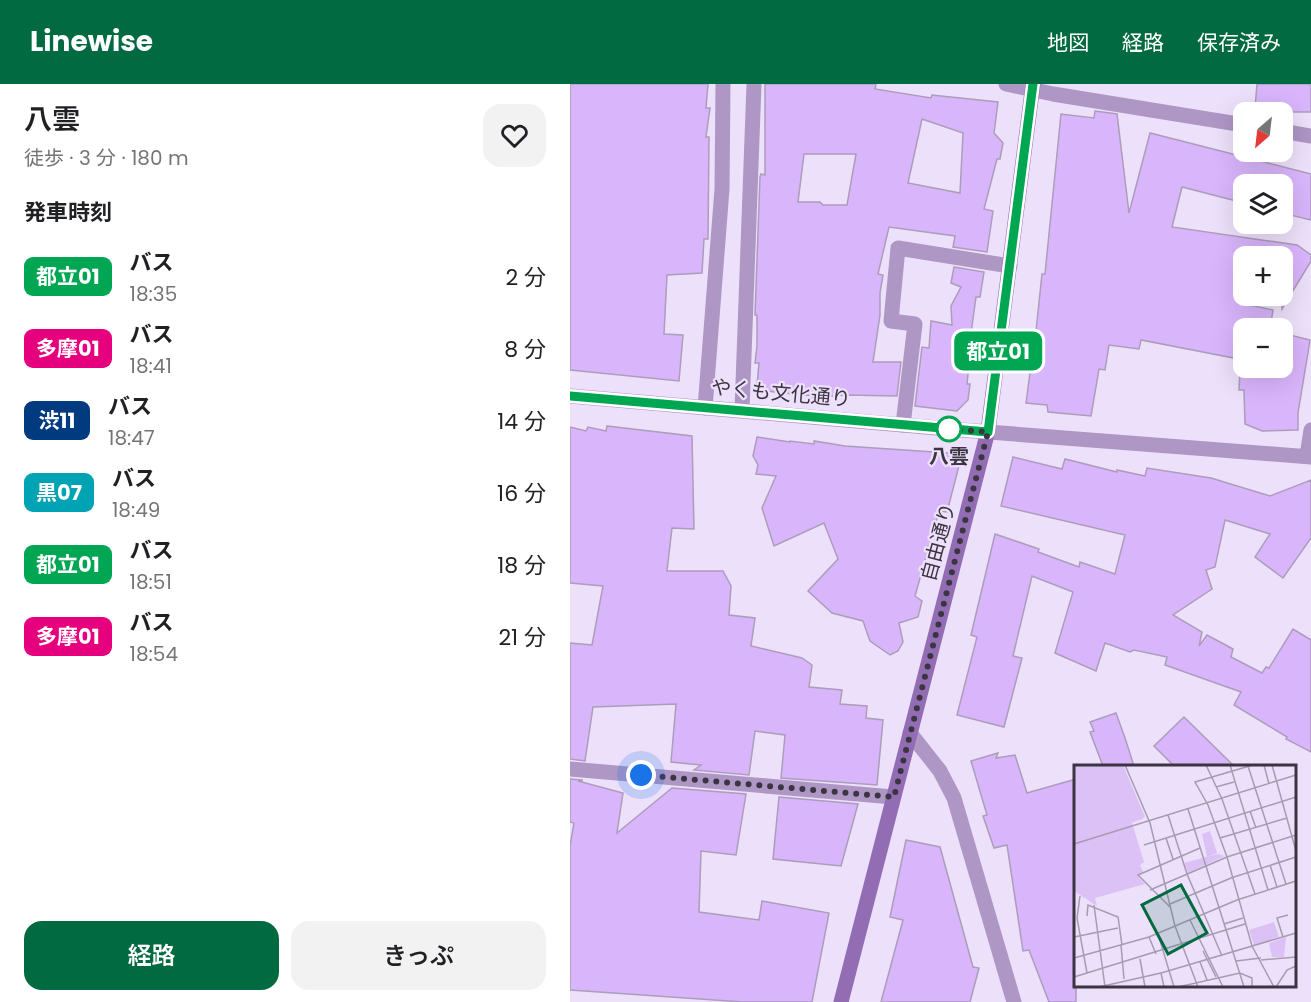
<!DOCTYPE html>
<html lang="ja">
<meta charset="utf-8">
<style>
body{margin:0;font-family:Poppins,"Noto Sans JP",sans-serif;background:#f2f2f2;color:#202124;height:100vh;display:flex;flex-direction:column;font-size:22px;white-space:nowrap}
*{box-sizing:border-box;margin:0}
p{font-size:20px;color:#757577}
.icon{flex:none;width:33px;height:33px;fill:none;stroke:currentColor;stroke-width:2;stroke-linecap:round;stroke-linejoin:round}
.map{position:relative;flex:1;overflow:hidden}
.details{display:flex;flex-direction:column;background:#fff;width:570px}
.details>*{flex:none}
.badge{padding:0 12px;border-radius:9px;font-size:21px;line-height:39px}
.needle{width:39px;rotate:208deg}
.buttons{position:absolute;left:663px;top:18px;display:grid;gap:12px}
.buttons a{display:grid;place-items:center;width:60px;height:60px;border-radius:12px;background:#fff;box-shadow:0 6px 24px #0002;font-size:30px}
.you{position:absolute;width:30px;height:30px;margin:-15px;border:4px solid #fff;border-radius:50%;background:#1a73e8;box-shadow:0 0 0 9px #1a73e833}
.map>.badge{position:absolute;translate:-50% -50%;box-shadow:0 0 0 3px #fff}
h2{padding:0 24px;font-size:22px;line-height:54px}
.round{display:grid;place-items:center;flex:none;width:63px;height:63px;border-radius:18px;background:#f2f2f2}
.summary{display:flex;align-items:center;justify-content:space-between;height:102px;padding:0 24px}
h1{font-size:28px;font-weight:600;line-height:45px}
.primary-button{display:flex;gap:12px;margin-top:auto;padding:12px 24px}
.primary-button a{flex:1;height:69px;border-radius:18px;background:#016a40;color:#fff;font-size:24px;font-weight:600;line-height:69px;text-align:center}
.primary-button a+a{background:#f2f2f2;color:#202124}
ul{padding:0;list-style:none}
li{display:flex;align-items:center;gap:18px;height:72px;padding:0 24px}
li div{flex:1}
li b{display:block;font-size:22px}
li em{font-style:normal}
li .badge{min-width:66px;font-weight:700;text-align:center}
header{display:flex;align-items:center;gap:36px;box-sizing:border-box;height:84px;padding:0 30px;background:#016a40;color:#fff}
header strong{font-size:28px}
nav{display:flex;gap:33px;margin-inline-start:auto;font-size:21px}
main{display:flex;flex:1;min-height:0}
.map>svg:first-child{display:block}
.building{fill:#d9b5fb;stroke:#ac9dbb;stroke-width:1.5;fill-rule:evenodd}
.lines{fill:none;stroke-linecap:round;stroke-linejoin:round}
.minor{stroke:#ae96c5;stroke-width:15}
.tertiary{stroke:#ae96c5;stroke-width:15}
.secondary{stroke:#926db3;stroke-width:15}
.line-casing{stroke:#fff;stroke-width:14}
.line{stroke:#00a651;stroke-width:9}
.walk{stroke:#3b3441;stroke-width:6;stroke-dasharray:0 10.8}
.stop-dot{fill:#fff;stroke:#00a651;stroke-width:3}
.labels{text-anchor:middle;stroke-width:4.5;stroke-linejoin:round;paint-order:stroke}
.street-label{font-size:20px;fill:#3b3441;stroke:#ede0fa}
.stop-label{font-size:20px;font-weight:bold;fill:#3b3441;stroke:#ede0fa}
.inset-road{fill:none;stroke:#a69bb0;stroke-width:1.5}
.view{fill:#016a40;fill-opacity:0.15;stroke:#016a40;stroke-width:3}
.inset-edge{fill:none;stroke:#3b3441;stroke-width:3}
</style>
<header>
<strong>Linewise</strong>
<nav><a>地図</a><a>経路</a><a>保存済み</a></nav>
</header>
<main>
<section class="details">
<div class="summary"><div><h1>八雲</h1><p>徒歩 · 3 分 · 180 m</p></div><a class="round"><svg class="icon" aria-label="heart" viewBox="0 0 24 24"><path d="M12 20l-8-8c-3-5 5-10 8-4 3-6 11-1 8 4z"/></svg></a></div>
<h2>発車時刻</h2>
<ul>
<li><span class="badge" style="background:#00a651;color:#fff">都立01</span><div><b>バス</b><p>18:35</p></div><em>2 分</em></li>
<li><span class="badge" style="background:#e6007e;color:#fff">多摩01</span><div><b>バス</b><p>18:41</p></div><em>8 分</em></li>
<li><span class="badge" style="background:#003b80;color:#fff">渋11</span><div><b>バス</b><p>18:47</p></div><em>14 分</em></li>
<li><span class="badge" style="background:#00a3b4;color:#fff">黒07</span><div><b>バス</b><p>18:49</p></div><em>16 分</em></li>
<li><span class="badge" style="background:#00a651;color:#fff">都立01</span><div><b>バス</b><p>18:51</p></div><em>18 分</em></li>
<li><span class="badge" style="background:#e6007e;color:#fff">多摩01</span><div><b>バス</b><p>18:54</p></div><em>21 分</em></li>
</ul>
<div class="primary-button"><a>経路</a><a>きっぷ</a></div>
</section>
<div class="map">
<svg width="741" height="918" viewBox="0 0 741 918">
<rect width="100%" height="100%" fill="#ede0fa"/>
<g class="building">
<path d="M0,0H138L136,24H140L136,53H139L138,155H134L132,189L97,191L94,250L113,251L109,297L0,286Z"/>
<path d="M195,0H306L305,5L361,14L362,11L428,18L424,49L433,59L430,75H427L414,125L423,127L417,168L383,163L385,152L319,143L308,190L313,191L310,209V231L303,278H331L327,312L275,311L242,314V312L196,307L187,301L189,279H185L187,262V231H185L190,93L191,90L195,91ZM352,35L393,49L390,109L338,99ZM234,70H286L277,121H253L250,118H228Z"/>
<path d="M687,0H741V28H693L692,26L685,24Z"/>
<path d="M525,27L547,30L559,129L580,49L741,90V136L712,129V100H674V119L612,103L602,143L727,161L741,171V177L712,225V172H674V220L703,226L700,244H674V276L571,256L569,265L539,261L535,286L529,285L521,332L478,328L477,321L456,319L463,266H464L472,190H475L491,30L524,34Z"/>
<path d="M384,183L414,188L410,213H406L398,271L400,272L397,300H400L398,316L387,327L345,322L352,263L359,264L361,237L382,241L381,222L391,203L381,199Z"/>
<path d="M712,249L740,256L728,329V346L692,347L675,340L674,306H669L670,284H712Z"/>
<path d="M37,342L122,352L124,445L102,444L97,487H153L161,502L159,531L185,534L181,562L232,574L242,581L239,603L272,606L270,620L297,622L296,634L313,636L307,701L211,694L215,651L185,647L179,691L124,686L131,681L101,678L106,620L23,623L15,677L0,675V559L22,561L33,502L0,499V343L16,347L18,343L36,347Z"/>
<path d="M187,353L220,358V357L244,360V357L275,362L379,369L389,382L377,428L369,427L345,512L352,517L348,533L329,539L333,558L328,567L320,571L300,557L293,537L262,529L238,507L268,475L254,439L204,462L192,424L206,392L186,390L188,381L183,372Z"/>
<path d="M443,373L492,385L495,375L547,388V386L575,392L577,384L641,394L700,412L741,396V454L713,494L685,473L700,450L655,436L645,483L636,486L642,505L603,531L632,548L629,562L637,551L663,565L661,573L692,589L696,583L699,584L723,545L741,556V668L716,655L717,653L664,621L671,608L595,581L597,573L564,566L560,568L535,559L526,587L485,569L503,508L462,492L443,572L452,574L434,643L387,631L407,553L401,551L425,450L469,465L468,468L509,483L510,478L545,490L555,451L431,422Z"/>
<path d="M546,629L555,654L564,682H533L520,648L524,647L520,638Z"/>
<path d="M614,633L664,682H604L584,662Z"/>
<path d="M428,669L426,674L445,671L457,709L506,695V918H479L459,866L453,867L437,761L424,764L413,732L417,731L401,677Z"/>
<path d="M0,695L12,696V698L8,697L53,709L47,749L102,704L176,710L166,771L131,767L129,828L189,836L192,817L259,829L242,918H173L0,906V762L4,739L0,738Z"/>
<path d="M209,713L288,720L271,782L203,775Z"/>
<path d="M336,756L370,763L403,883L409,884L400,918H311L333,836L320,833Z"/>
</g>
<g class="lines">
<g class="minor">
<path d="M436,0L483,10L674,41"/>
<path d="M712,47L741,52"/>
<path d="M135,324L152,105L153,0"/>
<path d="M172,326L184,0"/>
<path d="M333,341L345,240L321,237L328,164L440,182"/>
<path d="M737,372L741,346"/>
<path d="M340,649L370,687L384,714L444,918"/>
<path d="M0,685L323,713"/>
</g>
<path class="tertiary" d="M0,312L379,345L741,373"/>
<path class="secondary" d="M271,918L418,347L463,0"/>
</g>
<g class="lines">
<defs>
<path id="line" d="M0,312L418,348L463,0"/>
</defs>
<use href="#line" class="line-casing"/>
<use href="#line" class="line"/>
<path class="walk" d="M71,691L324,713L418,348L379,345"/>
</g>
<circle class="stop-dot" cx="379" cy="345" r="12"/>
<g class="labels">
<g class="street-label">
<text transform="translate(211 309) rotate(5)" y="7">やくも文化通り</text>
<text transform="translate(368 458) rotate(-75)" y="7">自由通り</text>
</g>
<g class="stop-label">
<text x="379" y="379">八雲</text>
</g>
</g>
<g transform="translate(504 681)">
<rect width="222" height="222" fill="#ede0fa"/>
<path d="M212,172L210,192H198L195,178Z" fill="#dcc1f6"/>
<path d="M0,0H49L71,52L58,58L70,97L66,100L69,107L64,112L71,119L21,133L23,141L0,126ZM143,89L151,91L114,108L110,98Z" fill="#dcc1f6"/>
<path d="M45,3L58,43L68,46L69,54L57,57L52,28L38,5ZM7 36a22 22 0 1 1 44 0a22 22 0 1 1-44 0ZM136,66L143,88L133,92L128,69ZM48,75L61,113L47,118L35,80ZM34,86L45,119L37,121L26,88ZM22,104L29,123L17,127L11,107ZM200,157L205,172L180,180L175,165Z" fill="#dcc1f6"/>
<path class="inset-road" d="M51,0L76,58L101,161L124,222M132,0L148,34L181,129M156,0L194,125M179,0L121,17L134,40L153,92L178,181L200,222M190,0L195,19M198,0L222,86M174,1L212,119M142,22L160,17M114,44L170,222M176,46L182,63M94,50L113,109L148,191M92,73L99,94M146,73L213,53M0,79L222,10M70,80L222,32M196,100L203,122M76,125L153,92L222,70M6,131L3,153L13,208M96,139L157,113L222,92M20,140L31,222M97,143L64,110L126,83M13,151L14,140L44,152L48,180M116,155L149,222M150,159L169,153M84,169L100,222M0,172L44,163M75,172L82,189M209,172L203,153L214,150M47,180L50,214M129,186L142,212M0,193L75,172L163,135L222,116M66,194L71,222M187,195L222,192M162,196L187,193M126,197L133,215M0,212L171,159M25,222L87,208M90,222L87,208L222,168M104,222L166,208L178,213V222M202,222L213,205L222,201"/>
<path class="view" d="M107,120L133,168L94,189L68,140Z"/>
<rect width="222" height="222" class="inset-edge"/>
</g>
</svg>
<div class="buttons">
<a><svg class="needle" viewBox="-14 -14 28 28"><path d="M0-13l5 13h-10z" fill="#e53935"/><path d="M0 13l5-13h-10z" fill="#757577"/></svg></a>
<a><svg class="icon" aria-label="layers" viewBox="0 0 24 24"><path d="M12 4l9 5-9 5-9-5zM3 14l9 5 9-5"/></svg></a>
<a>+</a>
<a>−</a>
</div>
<div class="you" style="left:71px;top:691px"></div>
<b class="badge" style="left:428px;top:267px;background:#00a651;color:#fff">都立01</b>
</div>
</main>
